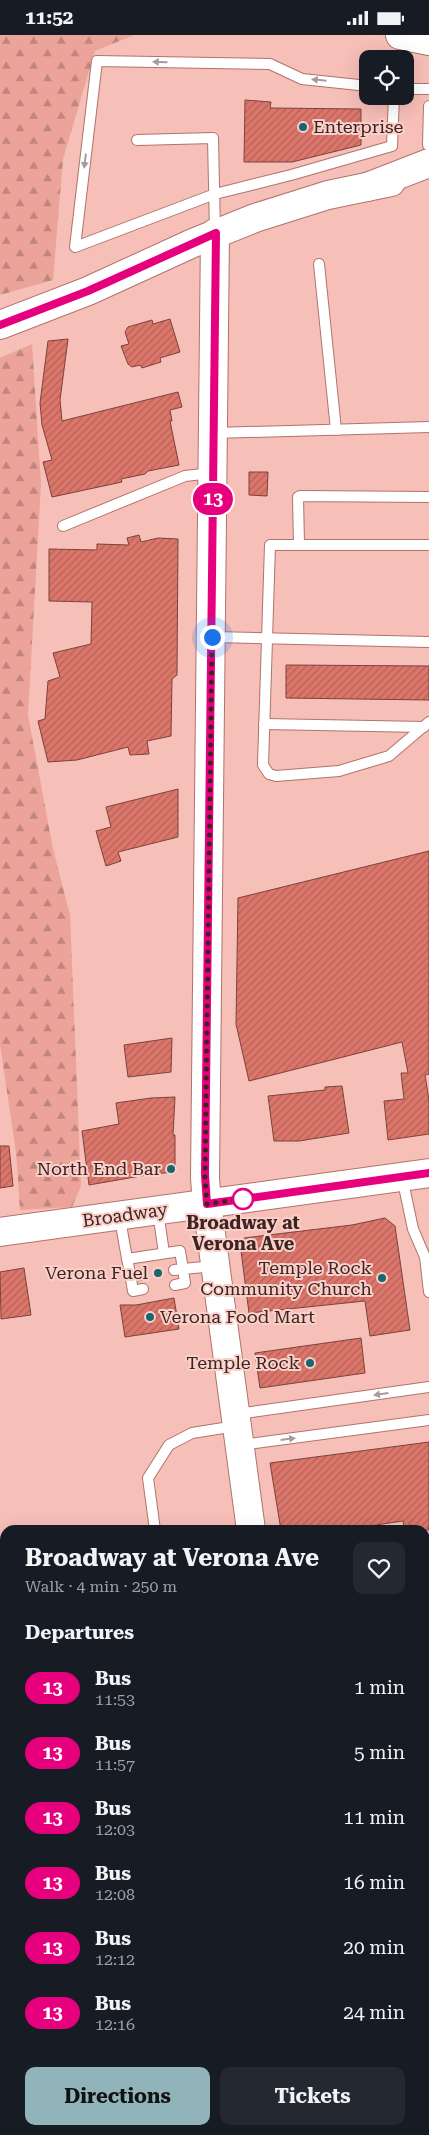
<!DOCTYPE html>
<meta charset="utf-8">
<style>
body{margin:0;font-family:"Roboto Serif",serif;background:#242831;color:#f1f3f6;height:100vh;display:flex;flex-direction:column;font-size:19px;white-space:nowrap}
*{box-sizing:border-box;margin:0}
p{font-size:16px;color:#9ea1a6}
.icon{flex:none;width:28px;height:28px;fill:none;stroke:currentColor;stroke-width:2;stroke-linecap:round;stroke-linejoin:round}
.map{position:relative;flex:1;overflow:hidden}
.sheet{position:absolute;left:0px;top:1490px;width:430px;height:610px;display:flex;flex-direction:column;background:#171b24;border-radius:15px 15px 0 0;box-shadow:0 5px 20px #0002}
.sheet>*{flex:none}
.badge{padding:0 10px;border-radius:16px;font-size:18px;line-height:32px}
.tools{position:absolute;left:359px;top:15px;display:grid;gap:10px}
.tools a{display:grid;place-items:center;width:55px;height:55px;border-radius:10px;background:#171b24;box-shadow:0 5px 20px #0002;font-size:25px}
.you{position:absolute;width:25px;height:25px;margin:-12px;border:4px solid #fff;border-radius:50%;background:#1a73e8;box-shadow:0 0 0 8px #1a73e833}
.map>.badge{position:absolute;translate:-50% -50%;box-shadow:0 0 0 2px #fff}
h2{padding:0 25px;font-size:19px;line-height:45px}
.round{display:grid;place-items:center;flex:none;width:52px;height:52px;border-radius:10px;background:#242831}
.headline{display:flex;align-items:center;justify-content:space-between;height:85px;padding:0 25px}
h1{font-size:24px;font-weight:700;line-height:38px}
.button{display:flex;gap:10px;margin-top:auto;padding:10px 25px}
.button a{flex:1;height:58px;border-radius:10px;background:#90b4b9;color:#111;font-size:20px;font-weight:700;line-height:58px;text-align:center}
.button a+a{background:#242831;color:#f1f3f6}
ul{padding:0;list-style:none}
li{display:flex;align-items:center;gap:15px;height:65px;padding:0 25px}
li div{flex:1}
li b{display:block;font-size:19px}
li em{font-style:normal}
li .badge{min-width:55px;font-weight:700;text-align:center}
.status{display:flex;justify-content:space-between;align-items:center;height:35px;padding:0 25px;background:#171b24;direction:ltr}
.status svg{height:14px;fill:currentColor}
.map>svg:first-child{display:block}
.forest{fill:url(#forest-firs)}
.building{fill:url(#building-hatch);stroke:#7b423b}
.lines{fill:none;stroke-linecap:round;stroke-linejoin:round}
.lane-casing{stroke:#b1736b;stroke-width:12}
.street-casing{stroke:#b1736b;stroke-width:22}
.secondary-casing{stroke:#b1736b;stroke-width:30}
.highway-casing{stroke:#b1736b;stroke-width:30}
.lane{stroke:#fff;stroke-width:10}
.street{stroke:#fff;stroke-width:20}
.secondary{stroke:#fff;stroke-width:28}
.highway{stroke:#fff;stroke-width:28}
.oneway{fill:#a89c9b}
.line-casing{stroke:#fff;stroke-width:11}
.line{stroke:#e6007e;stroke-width:8}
.walk{stroke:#3e2421;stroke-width:5;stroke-dasharray:0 9}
.poi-dot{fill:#19666f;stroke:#fad0cb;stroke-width:2}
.stop-dot{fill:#fff;stroke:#e6007e;stroke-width:2.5}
.labels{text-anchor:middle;stroke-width:4;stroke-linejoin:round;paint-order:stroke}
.poi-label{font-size:18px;fill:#3e2421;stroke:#fad0cb;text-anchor:end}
.street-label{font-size:18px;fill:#3e2421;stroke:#fad0cb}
.stop-label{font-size:18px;font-weight:bold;fill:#3e2421;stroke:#fad0cb}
</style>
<div class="status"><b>11:52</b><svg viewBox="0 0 49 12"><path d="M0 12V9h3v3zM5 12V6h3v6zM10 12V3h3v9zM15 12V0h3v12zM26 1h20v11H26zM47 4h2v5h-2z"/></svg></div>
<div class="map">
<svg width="429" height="2100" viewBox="0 0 429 2100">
<defs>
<pattern id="forest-firs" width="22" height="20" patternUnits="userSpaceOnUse" patternTransform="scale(1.25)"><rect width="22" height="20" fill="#eba39a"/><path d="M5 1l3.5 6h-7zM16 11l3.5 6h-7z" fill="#c0857d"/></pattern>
<pattern id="building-hatch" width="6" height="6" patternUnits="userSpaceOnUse" patternTransform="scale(1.25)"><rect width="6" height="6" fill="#dc766b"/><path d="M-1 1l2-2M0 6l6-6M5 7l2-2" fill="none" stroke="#b46158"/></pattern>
</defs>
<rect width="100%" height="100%" fill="#f6bfb8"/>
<g class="forest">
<path d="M0,0H134L95,16L63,124L53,245L0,260Z"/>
<path d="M32,309L41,449L28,680L53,814L70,880L81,1151L72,1172L20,1175L16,1117L0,1010V323Z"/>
</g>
<g class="building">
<path d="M245,65L271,67L270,73L361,74V110L292,127H244Z"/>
<path d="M170,284L180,317L160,323L161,327L142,333L140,330L132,332L128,329L121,311L129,309L125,297L128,292L152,285L153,289Z"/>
<path d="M68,304L60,365L62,386L178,357L182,372L170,375L172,386H170L179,430L148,436L145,439L121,444L122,447L52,462L43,427L52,425L42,390L40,368L48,306Z"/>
<path d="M249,437H268L267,461L249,460Z"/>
<path d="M139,500L141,507L158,503L178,504L177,640L172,644L171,701L147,706L149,719L130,720L128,712L77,725L48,727L38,686L45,684L48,646L60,642L53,618L91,609L92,567L49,566V514L97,515V509L129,510L127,503Z"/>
<path d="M286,630L429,631V665L286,663Z"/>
<path d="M178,754V802L118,817L121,826L106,831L96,796L111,792L106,772Z"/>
<path d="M429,816V1039L425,1040L429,1065V1099L388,1105L384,1066L404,1064L401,1038H408L402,1007L249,1046L236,989L238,863Z"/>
<path d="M172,1003L171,1037L128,1042L124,1010Z"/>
<path d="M342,1051L349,1098L299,1106H274L268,1061L325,1055V1052Z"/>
<path d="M175,1062L173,1100H175V1137L152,1139L89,1150L82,1096L119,1089L116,1068L151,1063Z"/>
<path d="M0,1111H9L13,1151L0,1153Z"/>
<path d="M385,1183L395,1191L410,1295L370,1301L365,1266L249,1278L240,1208L244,1203L352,1190Z"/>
<path d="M24,1233L31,1280L1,1284L0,1237Z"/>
<path d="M174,1263L179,1294L125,1302L120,1270H136Z"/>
<path d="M361,1303L365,1338L260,1353L255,1318Z"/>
<path d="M429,1407V1495H413L412,1490L404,1491L403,1486L356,1493V1495H281L270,1428Z"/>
</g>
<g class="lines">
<defs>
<g id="lane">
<path d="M368,51L302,44L270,29L97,26L75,212L215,159L291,140L392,111L394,61"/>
<path d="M405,54H429"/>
<path d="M137,105L213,103L215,197"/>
<path d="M428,110L429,71"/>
<path d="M319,229L336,395"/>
<path d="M215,398L429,392"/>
<path d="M63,491L185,441L212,438"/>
<path d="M299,509L298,462L300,461L429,462"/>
<path d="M429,510H270L263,730L269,739L276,741L339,736L389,721L429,687"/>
<path d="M213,602L429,607"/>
<path d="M264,689L424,692"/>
<path d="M402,1142L413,1194L425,1222L429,1257"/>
<path d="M158,1177L164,1218"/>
<path d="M120,1181C123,1207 129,1230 133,1256L143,1254"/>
<path d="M127,1224L180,1216L183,1234L174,1235"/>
<path d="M130,1241L141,1240"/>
<path d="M175,1250L185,1248L183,1234L215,1231"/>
<path d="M237,1379L429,1352"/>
<path d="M241,1410L429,1385"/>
<path d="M155,1495L148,1443L169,1410L192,1398L236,1391"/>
<path d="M0,2076H5"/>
<path d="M115,2095L116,2100"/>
<path d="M187,2095L188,2100"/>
</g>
<path id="street" d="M425,1597L429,1596"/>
<g id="secondary">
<path d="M215,198L205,1143L207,1169L251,1495"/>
<path d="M0,290L88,256L193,208L255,183L328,160L391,147"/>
<path d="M0,1197L429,1138"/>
<path d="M334,2095L335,2100"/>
</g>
<g id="highway">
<path d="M400,0L429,6"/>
<path d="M367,152L429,128"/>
</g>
</defs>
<use href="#lane" class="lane-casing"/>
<use href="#street" class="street-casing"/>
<use href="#secondary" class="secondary-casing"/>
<use href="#highway" class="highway-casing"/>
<use href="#lane" class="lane"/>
<use href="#street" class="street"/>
<use href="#secondary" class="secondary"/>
<use href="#highway" class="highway"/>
</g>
<defs><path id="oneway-solid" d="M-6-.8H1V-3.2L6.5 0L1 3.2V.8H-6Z" transform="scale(1.25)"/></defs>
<g class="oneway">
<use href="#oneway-solid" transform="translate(160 27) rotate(-179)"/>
<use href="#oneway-solid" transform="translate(319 45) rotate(-174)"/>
<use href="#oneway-solid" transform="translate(85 126) rotate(97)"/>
<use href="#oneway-solid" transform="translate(381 1359) rotate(172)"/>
<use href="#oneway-solid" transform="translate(288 1404) rotate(-7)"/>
</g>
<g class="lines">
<defs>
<path id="line" d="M0,290L88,256L216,198L205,1140L207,1169L429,1138"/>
</defs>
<use href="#line" class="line-casing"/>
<use href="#line" class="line"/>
<path class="walk" d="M212,602L205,1143L207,1169L248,1163L243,1164"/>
</g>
<g class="poi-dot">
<circle cx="303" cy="92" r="5"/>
<circle cx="171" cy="1134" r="5"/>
<circle cx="158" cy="1238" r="5"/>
<circle cx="382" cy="1243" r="5"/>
<circle cx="150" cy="1282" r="5"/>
<circle cx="310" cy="1328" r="5"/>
</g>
<circle class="stop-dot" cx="243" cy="1164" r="10"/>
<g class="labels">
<g class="poi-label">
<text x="313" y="98" text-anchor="start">Enterprise</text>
<text x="161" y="1140">North End Bar</text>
<text x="372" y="1239">Temple Rock<tspan x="372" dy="21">Community Church</tspan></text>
<text x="148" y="1244">Verona Fuel</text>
<text x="160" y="1288" text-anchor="start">Verona Food Mart</text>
<text x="300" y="1334">Temple Rock</text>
</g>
<g class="street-label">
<text transform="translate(125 1180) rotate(-8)" y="6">Broadway</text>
</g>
<g class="stop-label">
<text x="243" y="1194">Broadway at<tspan x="243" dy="21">Verona Ave</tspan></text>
</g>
</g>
</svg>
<div class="tools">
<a><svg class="icon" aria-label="locate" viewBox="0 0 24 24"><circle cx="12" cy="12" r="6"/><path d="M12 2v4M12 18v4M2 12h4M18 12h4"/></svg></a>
</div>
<div class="you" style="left:212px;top:602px"></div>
<b class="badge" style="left:213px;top:464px;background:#e6007e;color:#fff">13</b>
<section class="sheet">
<div class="headline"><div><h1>Broadway at Verona Ave</h1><p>Walk · 4 min · 250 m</p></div><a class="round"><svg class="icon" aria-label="heart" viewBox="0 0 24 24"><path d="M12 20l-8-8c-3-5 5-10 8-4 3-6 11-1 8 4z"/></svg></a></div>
<h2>Departures</h2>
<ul>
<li><span class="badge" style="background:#e6007e;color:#fff">13</span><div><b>Bus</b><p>11:53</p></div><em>1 min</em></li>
<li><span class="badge" style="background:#e6007e;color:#fff">13</span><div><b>Bus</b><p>11:57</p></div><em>5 min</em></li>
<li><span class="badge" style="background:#e6007e;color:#fff">13</span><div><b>Bus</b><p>12:03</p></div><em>11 min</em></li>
<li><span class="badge" style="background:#e6007e;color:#fff">13</span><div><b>Bus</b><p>12:08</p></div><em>16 min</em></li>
<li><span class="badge" style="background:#e6007e;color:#fff">13</span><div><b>Bus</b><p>12:12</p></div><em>20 min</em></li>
<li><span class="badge" style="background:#e6007e;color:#fff">13</span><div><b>Bus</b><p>12:16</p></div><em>24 min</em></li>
</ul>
<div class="button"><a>Directions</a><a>Tickets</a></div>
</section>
</div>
